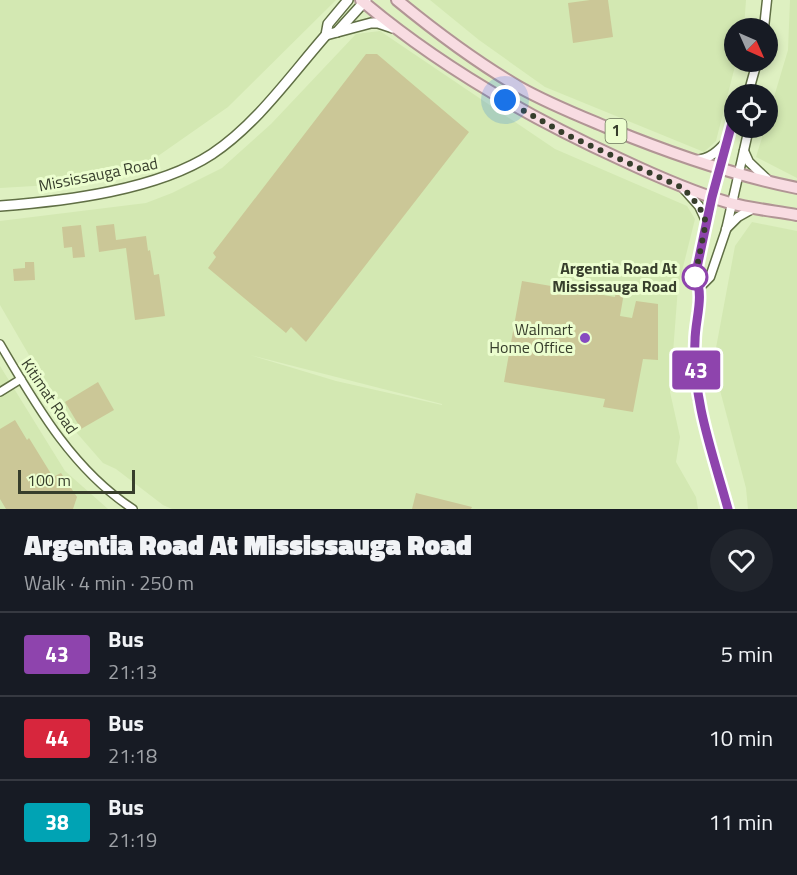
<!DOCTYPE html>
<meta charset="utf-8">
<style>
body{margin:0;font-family:"Titillium Web",sans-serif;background:#20242c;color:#f1f3f6;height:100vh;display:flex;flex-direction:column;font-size:22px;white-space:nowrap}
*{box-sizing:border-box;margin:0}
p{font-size:20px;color:#9ea1a6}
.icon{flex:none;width:33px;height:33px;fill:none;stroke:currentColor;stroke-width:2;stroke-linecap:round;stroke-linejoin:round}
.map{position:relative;height:509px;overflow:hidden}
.side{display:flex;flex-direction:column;background:#171b24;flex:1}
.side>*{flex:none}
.badge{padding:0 12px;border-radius:4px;font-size:21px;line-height:39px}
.needle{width:39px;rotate:135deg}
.controls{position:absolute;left:724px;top:18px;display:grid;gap:12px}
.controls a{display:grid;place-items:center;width:54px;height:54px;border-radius:50%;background:#171b24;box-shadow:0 3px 9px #0003;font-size:30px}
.scale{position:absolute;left:18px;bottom:15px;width:117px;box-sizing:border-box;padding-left:6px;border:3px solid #373e2c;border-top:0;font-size:16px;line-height:21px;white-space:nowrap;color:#373e2c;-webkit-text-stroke:4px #ebfdce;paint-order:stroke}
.you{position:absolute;width:30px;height:30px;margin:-15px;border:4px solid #fff;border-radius:50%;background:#1a73e8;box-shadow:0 0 0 9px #1a73e833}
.map>.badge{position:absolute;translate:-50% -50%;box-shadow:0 0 0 3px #fff}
.round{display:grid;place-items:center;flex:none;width:63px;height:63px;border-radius:32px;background:#20242c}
.summary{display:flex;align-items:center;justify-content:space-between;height:102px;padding:0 24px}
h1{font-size:28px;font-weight:800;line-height:45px}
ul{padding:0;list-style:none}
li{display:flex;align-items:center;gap:18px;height:84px;padding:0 24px;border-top:2px solid #363941}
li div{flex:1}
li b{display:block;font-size:22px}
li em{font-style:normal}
li .badge{min-width:66px;font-weight:700;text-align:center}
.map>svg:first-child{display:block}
.built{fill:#d3e8b2;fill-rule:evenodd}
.building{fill:#cbc797}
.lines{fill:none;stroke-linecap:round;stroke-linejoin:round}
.minor-casing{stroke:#606f45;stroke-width:10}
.tertiary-casing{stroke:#606f45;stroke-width:11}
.secondary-casing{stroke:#606f45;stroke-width:12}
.primary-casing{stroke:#b19595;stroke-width:14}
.minor{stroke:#fff;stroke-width:7}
.tertiary{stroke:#fff;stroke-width:8}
.secondary{stroke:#fff;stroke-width:9}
.primary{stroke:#f8dce2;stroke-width:10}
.line-casing{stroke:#fff;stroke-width:14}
.line{stroke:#8e44ad;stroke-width:9}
.walk{stroke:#373e2c;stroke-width:6;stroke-dasharray:0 10.8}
.stop-dot{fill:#fff;stroke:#8e44ad;stroke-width:3}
.poi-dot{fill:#864ac0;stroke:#ebfdce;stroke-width:2}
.labels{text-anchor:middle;stroke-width:6;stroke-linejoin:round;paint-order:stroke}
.shield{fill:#ebfdce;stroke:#6d775d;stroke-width:1.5}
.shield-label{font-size:15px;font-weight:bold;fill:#373e2c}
.street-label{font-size:16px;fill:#373e2c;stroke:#ebfdce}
.stop-label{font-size:16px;font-weight:bold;fill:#373e2c;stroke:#ebfdce;text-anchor:end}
.poi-label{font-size:16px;fill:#373e2c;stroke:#ebfdce;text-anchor:end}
</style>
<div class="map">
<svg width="797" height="509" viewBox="0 0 797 509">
<rect width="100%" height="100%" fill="#def0c1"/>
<g class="built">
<path d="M0,0H336L228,107L148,163L51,185L0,188Z"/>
<path d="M430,0H746L744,28H735L736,62L716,141L704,152L545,87L479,40Z"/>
<path d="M790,0H797V178L756,157L765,128H768V117L788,50Z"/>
<path d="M380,31L555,149L687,206L695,219L678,287L670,392L680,437L676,462L696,497L698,509H172L163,505L116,469L103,463L69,424L0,305V221L146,203L172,193L222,168L271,124L356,34ZM250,355L442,404V405L336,381Z"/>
<path d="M752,222L797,231V509H748L746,488L713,364L735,246Z"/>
<path d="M0,366L65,471L108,509H0Z"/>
</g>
<g class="building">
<path d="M590,0H608L613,37L573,43L568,3Z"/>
<path d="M366,54H377L469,132L306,342L291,327L286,333L208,268L216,257L213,253Z"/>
<path d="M114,224L116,240L146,236L148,251L150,250L154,275L159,274L165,316L135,320L126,248L99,252L96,226Z"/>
<path d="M81,225L85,257L73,258L72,247L64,248L62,227Z"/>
<path d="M25,262H34L35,280L14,281L13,269L25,268Z"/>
<path d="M522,281L615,297L616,291L624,293L620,316L632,318L636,301L658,304V360L643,359L633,412L603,407L605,399L504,382Z"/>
<path d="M98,382L114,410L81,429L65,402Z"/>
<path d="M15,420L27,440L29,438L53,477L61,473L77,497L73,509H6L0,499V429Z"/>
<path d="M416,493L472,507L471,509H412Z"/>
</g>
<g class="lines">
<defs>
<g id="minor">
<path d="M0,344C36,405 72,469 133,509"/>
<path d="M0,392L21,379"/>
</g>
<g id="tertiary">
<path d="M764,28L767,0"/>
<path d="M745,94L750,87L757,62"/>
<path d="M744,151L749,162L770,182"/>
<path d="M696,160C710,159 718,151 727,141"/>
<path d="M683,188L699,206L706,221"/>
<path d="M726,229L738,217L754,208"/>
<path d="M700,287L695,277L712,197L735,111"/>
<path d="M728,509L698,399L694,342L700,287L710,277L726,230L749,128"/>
</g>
<g id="secondary">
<path d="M337,32L366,0"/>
<path d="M326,35L371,23H378L393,28"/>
<path d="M0,206C66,201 157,190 212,154C257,124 291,75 326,35L328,24L348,0"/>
</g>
<g id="primary">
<path d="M361,0C439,66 528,117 620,159C656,176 692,192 730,203C752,209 775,211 797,215"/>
<path d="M397,0C436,32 476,62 519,87C549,104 580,116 611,129C672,154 732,175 797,188"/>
</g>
</defs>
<use href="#minor" class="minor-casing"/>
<use href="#tertiary" class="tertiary-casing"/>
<use href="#secondary" class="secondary-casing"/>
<use href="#primary" class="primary-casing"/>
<use href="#minor" class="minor"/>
<use href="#tertiary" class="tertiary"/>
<use href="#secondary" class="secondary"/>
<use href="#primary" class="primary"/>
</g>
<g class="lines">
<defs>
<path id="line" d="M728,509C713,454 692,399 695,341C695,320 705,295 695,277L712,197L735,112"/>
</defs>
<use href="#line" class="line-casing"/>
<use href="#line" class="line"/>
<path class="walk" d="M505,100L565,134L683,188L699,206L706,222L695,277"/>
</g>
<circle class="stop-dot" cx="695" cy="277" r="12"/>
<circle class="poi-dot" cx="585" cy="338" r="6"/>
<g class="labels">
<rect class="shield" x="605.5" y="119" width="21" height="24" rx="4.5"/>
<g class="shield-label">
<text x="616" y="136">1</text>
</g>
<g class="street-label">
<text transform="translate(98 174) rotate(-11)" y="6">Mississauga Road</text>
<text transform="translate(50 396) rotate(56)" y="6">Kitimat Road</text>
</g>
<g class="stop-label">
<text x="677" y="274">Argentia Road At<tspan x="677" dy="18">Mississauga Road</tspan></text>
</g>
<g class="poi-label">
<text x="573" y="335">Walmart<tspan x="573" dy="18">Home Office</tspan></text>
</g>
</g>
</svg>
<div class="controls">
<a><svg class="needle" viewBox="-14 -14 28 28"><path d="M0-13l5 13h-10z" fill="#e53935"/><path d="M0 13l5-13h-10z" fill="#9ea1a6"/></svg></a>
<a><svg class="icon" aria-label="locate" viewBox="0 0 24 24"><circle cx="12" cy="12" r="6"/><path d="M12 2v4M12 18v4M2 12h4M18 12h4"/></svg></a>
</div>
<div class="scale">100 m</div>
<div class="you" style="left:505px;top:100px"></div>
<b class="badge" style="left:696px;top:370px;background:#8e44ad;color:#fff">43</b>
</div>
<section class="side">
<div class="summary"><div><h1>Argentia Road At Mississauga Road</h1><p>Walk · 4 min · 250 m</p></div><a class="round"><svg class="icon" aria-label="heart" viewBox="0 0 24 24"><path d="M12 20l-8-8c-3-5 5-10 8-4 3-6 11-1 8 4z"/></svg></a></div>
<ul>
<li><span class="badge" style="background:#8e44ad;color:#fff">43</span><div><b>Bus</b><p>21:13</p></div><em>5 min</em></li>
<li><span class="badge" style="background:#d7263d;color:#fff">44</span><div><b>Bus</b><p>21:18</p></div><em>10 min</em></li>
<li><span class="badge" style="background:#00a3b4;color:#fff">38</span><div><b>Bus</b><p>21:19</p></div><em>11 min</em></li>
</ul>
</section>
